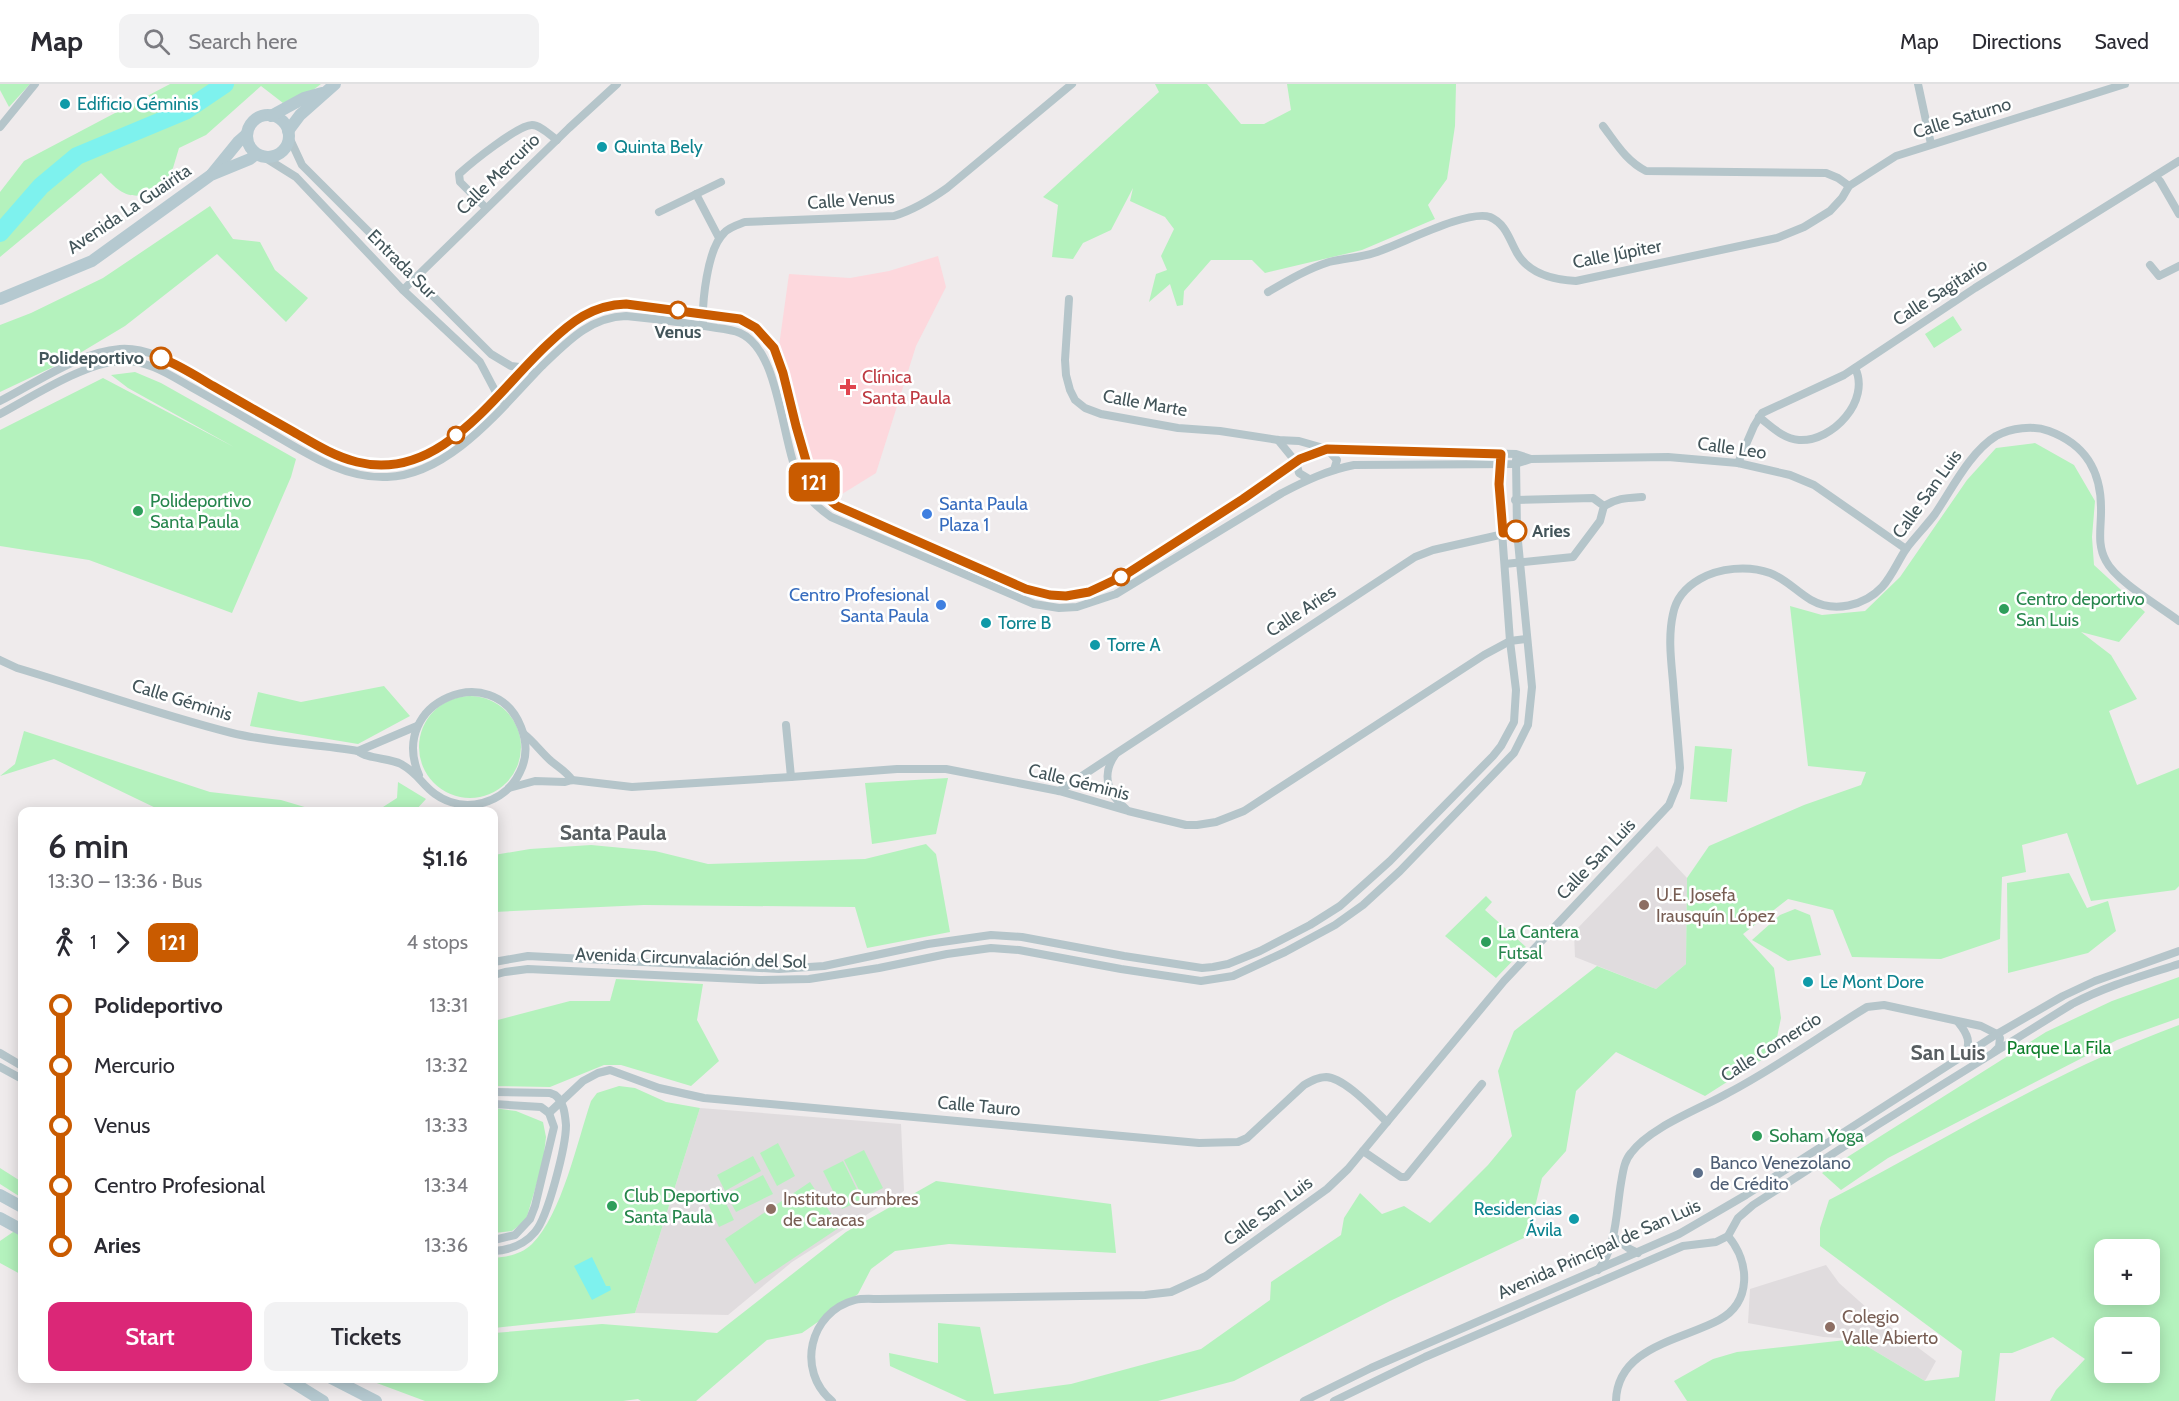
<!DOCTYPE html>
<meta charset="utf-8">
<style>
body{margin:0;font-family:Cabin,sans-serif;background:#f2f2f3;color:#2b2b33;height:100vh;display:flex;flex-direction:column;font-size:22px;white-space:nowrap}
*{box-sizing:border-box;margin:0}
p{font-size:20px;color:#7c7c81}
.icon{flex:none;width:33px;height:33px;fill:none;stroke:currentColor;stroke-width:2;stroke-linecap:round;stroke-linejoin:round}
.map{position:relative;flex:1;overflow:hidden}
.panel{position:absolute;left:18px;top:723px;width:480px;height:576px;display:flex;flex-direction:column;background:#fff;border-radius:12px;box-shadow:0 3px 15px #0003}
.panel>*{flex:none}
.badge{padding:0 12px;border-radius:9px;font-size:21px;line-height:39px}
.buttons{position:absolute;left:2094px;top:1155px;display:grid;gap:12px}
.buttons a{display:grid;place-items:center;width:66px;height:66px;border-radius:12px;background:#fff;box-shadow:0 3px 15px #0003;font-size:30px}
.map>.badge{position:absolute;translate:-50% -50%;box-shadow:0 0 0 3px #fff}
.legs{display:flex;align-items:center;gap:9px;height:66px;padding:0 30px;font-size:20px}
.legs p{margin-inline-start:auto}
.summary{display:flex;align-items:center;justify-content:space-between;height:102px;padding:0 30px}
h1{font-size:33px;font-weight:600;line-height:45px}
.button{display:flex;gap:12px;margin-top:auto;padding:12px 30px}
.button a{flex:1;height:69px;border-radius:12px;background:#db2777;color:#fff;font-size:24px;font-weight:600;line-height:69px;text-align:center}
.button a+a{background:#f2f2f3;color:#2b2b33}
ul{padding:0 30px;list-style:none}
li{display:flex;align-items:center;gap:21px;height:60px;font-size:22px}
li i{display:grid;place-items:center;width:9px;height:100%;margin:0 8px;background:currentColor}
li i::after{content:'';width:15px;height:15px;margin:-8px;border:4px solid;border-radius:50%;background:#fff}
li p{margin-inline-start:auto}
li:first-child i{background:linear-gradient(#0000 50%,currentColor 0)}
li:last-child i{background:linear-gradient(currentColor 50%,#0000 0)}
header{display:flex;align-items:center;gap:36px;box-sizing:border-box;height:84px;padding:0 30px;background:#fff;border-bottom:2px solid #e1e1e2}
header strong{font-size:28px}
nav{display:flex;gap:33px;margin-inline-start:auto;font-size:21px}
.search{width:420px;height:54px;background:#f2f2f3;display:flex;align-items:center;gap:15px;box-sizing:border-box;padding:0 21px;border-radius:12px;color:#7c7c81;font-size:22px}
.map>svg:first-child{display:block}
.education{fill:#e0dcde}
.medical{fill:#fdd8dd}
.green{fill:#b4f2bd;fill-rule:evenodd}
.water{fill:#7ef2ee}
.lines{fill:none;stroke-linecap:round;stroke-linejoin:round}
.river{stroke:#7ef2ee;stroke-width:18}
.street{stroke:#b5c5ca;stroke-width:8}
.secondary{stroke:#b5c9d0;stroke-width:12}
.line-1-casing{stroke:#fff;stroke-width:14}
.line-1{stroke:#c95b00;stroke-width:9}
.culture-dot{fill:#0f9aa8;stroke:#fff;stroke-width:2}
.stop-1-dot{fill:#fff;stroke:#c95b00;stroke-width:3}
.health-dot{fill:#e0444e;stroke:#fff;stroke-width:2}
.leisure-dot{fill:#2e9e5b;stroke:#fff;stroke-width:2}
.shop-dot{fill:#3f7fe0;stroke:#fff;stroke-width:2}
.education-dot{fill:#8d6e63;stroke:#fff;stroke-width:2}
.service-dot{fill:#5c6f8a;stroke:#fff;stroke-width:2}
.labels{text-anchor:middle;stroke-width:5;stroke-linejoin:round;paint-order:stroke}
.culture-label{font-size:18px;fill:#0d838f;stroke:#fff;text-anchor:start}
.street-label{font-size:18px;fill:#43555a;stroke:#fff}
.stop-label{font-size:18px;font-weight:bold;fill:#43555a;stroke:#fff}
.health-label{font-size:18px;fill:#be3a42;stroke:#fff;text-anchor:start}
.leisure-label{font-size:18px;fill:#27864d;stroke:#fff;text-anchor:start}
.shop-label{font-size:18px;fill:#366cbe;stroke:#fff;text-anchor:start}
.education-label{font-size:18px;fill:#785e54;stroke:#fff;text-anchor:start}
.park-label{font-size:18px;fill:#0f802c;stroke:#fff}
.service-label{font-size:18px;fill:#4e5e75;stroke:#fff;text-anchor:start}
.quarter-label{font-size:21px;font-weight:bold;fill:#585e61;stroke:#fff}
</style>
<header>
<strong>Map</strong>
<div class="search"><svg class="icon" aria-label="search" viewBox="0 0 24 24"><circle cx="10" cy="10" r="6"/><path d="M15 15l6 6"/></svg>Search here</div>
<nav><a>Map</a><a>Directions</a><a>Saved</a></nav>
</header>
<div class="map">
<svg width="2179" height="1317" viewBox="0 0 2179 1317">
<rect width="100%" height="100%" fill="#efebec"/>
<g class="education">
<path d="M1657,762L1687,794L1686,880L1656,905L1575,873L1574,848Z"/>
<path d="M700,1024L901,1040L904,1107L792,1178L728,1231L635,1229Z"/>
<path d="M1826,1181L1839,1199L1877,1233L1936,1277L1925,1297L1855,1255L1823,1253L1748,1239L1750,1205Z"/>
</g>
<path class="medical" d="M938,172L946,203L916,262L876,389L834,415L819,399L812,379L800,328L779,262L789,190L850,194L889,187Z"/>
<g class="green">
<path d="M0,0H30L9,23L0,6Z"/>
<path d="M170,0H321L309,9L283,19L261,2L206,51L179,64L173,84L159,109C127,115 123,112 101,89L0,173V108L24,77Z"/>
<path d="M1155,0H1207L1241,40H1264L1291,26L1287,0H1456L1455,42L1447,95L1428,121L1435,135L1362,166L1265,189L1252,176H1211L1184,207L1183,221L1177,222L1170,200L1149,218L1156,190L1167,186L1161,172L1174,145L1165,133L1130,117L1133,104L1111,146L1083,159L1073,175L1052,173L1058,121L1043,113L1159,8Z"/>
<path d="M210,122L233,155L260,158L275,186L308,214L286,238L217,170L125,242L70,275L0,308V241L31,229L103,194Z"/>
<path d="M1953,232L1962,246L1934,264L1925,250Z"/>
<path d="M135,288L161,299L296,375L291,393L232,529L89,476L0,462V346L103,294L234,363L128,304L111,291Z"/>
<path d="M2035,359L2074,381L2095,417L2092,453L2094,481L2145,528L2119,558L2081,548L2111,571L2137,615L2109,627L2137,701L2179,684V802L2175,806L2091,817L2067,749L2022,761L2026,788L2002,793L2000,855L1941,875L1852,873L1833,826L1788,815L1743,850L1774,884L1781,934L1774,968L1705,1012L1616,968L1576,1007L1566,1067L1542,1094L1528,1152L1390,1217L1234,1297L1158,1317H967L890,1282L889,1269L938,1279V1239L980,1243L994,1310L1071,1300L1201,1265L1270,1216L1271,1198L1341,1151L1344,1134L1360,1109L1382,1130L1404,1122L1430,1139L1488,1081L1512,1052L1498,987L1514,947L1597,882L1656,905L1686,880L1687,794L1709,762L1804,721L1861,701L1866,688L1808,682L1790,522L1822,531L1865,527L1900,493L1967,396L1996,364Z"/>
<path d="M384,602L410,632L358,660L250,642L258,608L301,618Z"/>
<circle cx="470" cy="663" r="51"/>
<path d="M24,647L210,708L281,716L318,727H162L54,675L0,692L15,680Z"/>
<path d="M1695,662L1732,665L1727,718L1690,715Z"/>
<path d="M948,694L936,750L872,760L865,699Z"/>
<path d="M398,698L426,715L415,727H382L383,723L397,714Z"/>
<path d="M926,760L936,770L950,848L867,864L855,823L644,821L494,828V771L530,765L591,761L655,767L708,780L865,775Z"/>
<path d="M2069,789L2087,824L2108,817L2116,847L2088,869L2008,889L2007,799Z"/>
<path d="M1486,812L1492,818L1485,826L1526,863L1496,894L1445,852Z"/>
<path d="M1795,825L1810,831L1821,871L1788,877L1752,856L1780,831Z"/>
<path d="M2179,893V934L2117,956L1888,1074L1841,1106L1822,1089L2046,948L2112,917Z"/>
<path d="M616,895L703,900L697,936L719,977L691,1002L621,981H604L550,1003L494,1002V937L570,917H610Z"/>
<path d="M2179,941V1317H2050L2056,1306L2085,1275L2053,1253L2012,1269H2000L1995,1317H1687L1674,1297L1713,1275L1737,1268L1855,1255L1925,1297L1959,1293L1962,1267L1820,1162V1144L1829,1116C1945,1056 2056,986 2179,941ZM2104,1166H2150V1210H2104ZM2104,1244H2150V1288H2104Z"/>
<path d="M619,1002L635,1004L666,1018L700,1024L635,1229L494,1244V1174C507,1173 522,1170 532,1160C562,1130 577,1058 591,1017L597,1009Z"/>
<path d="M494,1024L516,1027L543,1038L546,1053L543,1078L526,1136L512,1147L494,1149V1118L498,1084L494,1083Z"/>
<path d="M778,1059L795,1092L777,1102L760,1069Z"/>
<path d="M864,1066L883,1104L863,1114L844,1076Z"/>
<path d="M753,1072L761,1087L725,1107L717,1091Z"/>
<path d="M843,1077L862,1116L842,1125L823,1087Z"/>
<path d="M0,1084L22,1098V1114L0,1100Z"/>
<path d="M763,1091L773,1110L736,1128L726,1110Z"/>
<path d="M936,1097L1111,1120L1116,1169L949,1160L895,1167L871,1185L858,1210L802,1249L767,1256L696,1317H641L638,1315L623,1317H425L366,1295L494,1294V1249L602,1240L717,1249L846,1148Z"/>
<path d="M810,1098L840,1143L755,1200L725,1155Z"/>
<path d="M722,1111L734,1136L719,1143L707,1118Z"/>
<path d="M16,1146L22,1149V1191L0,1179V1157Z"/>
</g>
<path class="water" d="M592,1173L606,1202H610L611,1206L592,1216L574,1182Z"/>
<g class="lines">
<path class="river" d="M0,149L41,102L77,72L185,27L225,0"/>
<g class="street">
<path d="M1918,0L1931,60"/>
<path d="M1603,42C1616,59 1626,77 1646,87L1826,89L1838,94L1849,102"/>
<path d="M0,43L35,0"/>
<path d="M289,53L302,81L491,270L511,282L528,284L534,290"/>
<path d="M264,73L296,93L403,206L480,278L500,316"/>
<path d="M2155,92L2160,97L2179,130"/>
<path d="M696,110L719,154"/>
<path d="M486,124L460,98L459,90C471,79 518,41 532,41C540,41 550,51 557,56"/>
<path d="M659,128L721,98"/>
<path d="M2150,181L2159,192L2179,182"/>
<path d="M403,206L569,44L617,0"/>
<path d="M1268,208C1287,197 1307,185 1329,178C1344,174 1359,174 1374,169C1400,161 1467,125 1490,133C1506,140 1509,155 1517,169C1529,190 1554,196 1576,197L1777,154L1804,143L1830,127L1842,114L1849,102L1896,72L2125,0"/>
<path d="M1069,215L1065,276L1066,291L1070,306L1075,316L1085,324L1101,330L1178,344L1220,347L1278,356L1299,357L1327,365L1337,376L1334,386"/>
<path d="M703,241C702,219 707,165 724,149C729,143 737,141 745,138L894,132C914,126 930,116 947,104L1072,0"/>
<path d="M0,317C36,299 79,268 120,265C147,263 173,279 196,292C222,307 248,322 274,337C319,363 360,393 413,376C461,361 512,293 549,258C568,241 585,226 611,221C638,216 669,226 696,229C733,232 761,237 778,273L811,394L821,409L837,422L1026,505L1050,511L1066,512L1089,508L1103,501L1125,491L1260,404L1300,375L1327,365L1516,370L1531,375L1668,373L1738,379L1790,391L1814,401L1906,465"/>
<path d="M0,330C32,313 84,279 120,277C146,275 170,291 191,303C216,317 241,331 266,346C303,367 342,395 387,393C450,391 502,323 542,282C567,258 590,233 626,232C656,235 687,239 717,244C725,245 733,246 740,249C783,268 780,367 805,407C811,418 821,426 831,433L1034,520L1059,524L1077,523L1116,510L1282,409C1305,397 1328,386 1354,381L1515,380L1531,375"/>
<path d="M1759,333C1771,342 1783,355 1799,356C1833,358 1871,316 1855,284"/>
<path d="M1278,356L1296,378L1299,389L1309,395"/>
<path d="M1738,379L1754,342L1762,329L1844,291L1975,204L2179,77"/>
<path d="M1604,422C1617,414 1627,414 1642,413"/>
<path d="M1505,480L1573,473L1600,437L1604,422L1593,414L1515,416"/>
<path d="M0,576L17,584C88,605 160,631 232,649C273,659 316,660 358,667C367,675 389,674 401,680C419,690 421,700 435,710C464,731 505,720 520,688C527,674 527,658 521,643C494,574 387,617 419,691"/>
<path d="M786,641L791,693"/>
<path d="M524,650C534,658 541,668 551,677C558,683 567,688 572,696"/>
<path d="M358,667L417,642"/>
<path d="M1115,671C1101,691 1108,710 1126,725"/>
<path d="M509,704L535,697L565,698L572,696L632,703L791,693L897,685H946L1059,707L1128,727L1186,741H1197L1216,738L1244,727L1484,571L1510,557L1526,555"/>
<path d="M1059,707L1415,473L1433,466L1517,447"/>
<path d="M494,878L528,872L779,885L824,882L928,860L991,851L1022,853L1124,872L1202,884L1213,883L1228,880L1260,867L1310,841L1340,822L1390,777L1493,672L1501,662L1514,638L1516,606L1510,557L1501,434L1499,400L1500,377"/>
<path d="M494,891L505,888L528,885L760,896L809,895L879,884L947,870L991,864L1019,866L1121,885L1201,897L1233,892L1285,868L1335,841L1363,821L1400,787L1514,669L1528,641L1532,603L1517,447L1516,376"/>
<path d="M1958,938C1967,949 1973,960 1963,972"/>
<path d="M0,969L22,982"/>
<path d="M0,983L22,995"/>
<path d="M494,1008L550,1009L555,1011C564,1018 565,1030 566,1041C566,1062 548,1133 535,1148C524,1161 510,1166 494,1167"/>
<path d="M494,1020L541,1023L549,1029L554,1043L535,1122L530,1135L515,1151L494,1156"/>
<path d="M549,1029L583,997L598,989L610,986L659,1004L704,1014L1199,1059L1238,1058L1247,1054L1304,1001C1311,997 1318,993 1326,993C1345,994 1373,1025 1387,1038"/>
<path d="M1363,1067L1401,1093H1406L1482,1000"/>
<path d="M1613,1152L1628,1164L1638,1169"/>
<path d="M1598,1186C1617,1162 1616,1128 1621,1099C1623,1088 1624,1077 1631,1069C1650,1043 1700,1025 1728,1009C1776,984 1821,951 1867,923L1884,921L1981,942L1997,950L2000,954L1999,963L1994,968"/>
<path d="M832,1317C796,1287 809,1228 855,1216C863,1214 872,1215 879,1215L1145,1211L1171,1208L1206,1192L1327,1105L1348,1085L1504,897L1669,721L1678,699L1680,684C1678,655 1675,626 1673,598C1671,576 1668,552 1673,530C1676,514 1686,503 1700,495C1719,484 1748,481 1770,489C1786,495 1797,508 1811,516C1834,529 1864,522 1882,503C1892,492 1898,477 1906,465C1915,453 1926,442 1935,430C1952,405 1970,368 1996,352C2011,344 2033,341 2049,347C2087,361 2102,389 2101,428C2101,445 2097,461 2106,477C2116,497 2159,522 2179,537"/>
<path d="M1304,1317L1371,1284L1679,1150L1746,1111L1997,950L2063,912L2095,897L2179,867"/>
<path d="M1334,1317L1425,1273L1683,1162L1716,1158L1728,1152L1738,1134L1753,1121L1879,1040L2072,920C2106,902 2142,892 2179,880"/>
<path d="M1616,1317C1617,1263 1682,1256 1719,1236C1752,1218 1750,1178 1728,1152"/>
</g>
<g class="secondary">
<circle cx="268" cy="52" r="21"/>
<path d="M271,32L304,14L322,9"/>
<path d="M288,47L300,31L335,0"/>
<path d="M212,90L238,58L247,50"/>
<path d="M0,215L92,177L211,91L250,75L256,70"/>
<path d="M0,1111L22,1123"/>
<path d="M0,1134L22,1146"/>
<path d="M286,1294L323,1317"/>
<path d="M331,1294L376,1317"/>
</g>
</g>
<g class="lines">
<defs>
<path id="line-1" d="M161,274C179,281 196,292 213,302C239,317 265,332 292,347C313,359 333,372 357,378C440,399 495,309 548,260C571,238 592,221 626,220L740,235L756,244L774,264L783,289L796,342L811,394L821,409L837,422L1026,505L1050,511L1066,512L1089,508L1104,501L1125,491L1243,415L1300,375L1327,365L1501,370L1499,400L1503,449L1516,447"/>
</defs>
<use href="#line-1" class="line-1-casing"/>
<use href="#line-1" class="line-1"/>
</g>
<g class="culture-dot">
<circle cx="65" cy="20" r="6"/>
<circle cx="602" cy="63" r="6"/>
<circle cx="986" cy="539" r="6"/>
<circle cx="1095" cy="561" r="6"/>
<circle cx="1808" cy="898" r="6"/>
<circle cx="1574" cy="1135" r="6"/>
</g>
<g class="stop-1-dot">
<circle cx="678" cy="226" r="8"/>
<circle cx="161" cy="274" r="10"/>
<circle cx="456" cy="351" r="8"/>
<circle cx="1516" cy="447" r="10"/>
<circle cx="1121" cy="493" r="8"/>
</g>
<path class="health-dot" d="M845 294h6v6h6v6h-6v6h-6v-6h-6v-6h6z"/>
<g class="leisure-dot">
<circle cx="138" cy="427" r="6"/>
<circle cx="2004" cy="525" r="6"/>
<circle cx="1486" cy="858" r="6"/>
<circle cx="1757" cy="1052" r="6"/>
<circle cx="612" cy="1122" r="6"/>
</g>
<g class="shop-dot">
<circle cx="927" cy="430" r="6"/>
<circle cx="941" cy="521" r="6"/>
</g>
<g class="education-dot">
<circle cx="1644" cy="821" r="6"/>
<circle cx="771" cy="1125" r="6"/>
<circle cx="1830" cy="1243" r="6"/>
</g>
<circle class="service-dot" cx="1698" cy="1089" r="6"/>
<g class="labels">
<g class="culture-label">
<text x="77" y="26">Edificio Géminis</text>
<text x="614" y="69">Quinta Bely</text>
<text x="998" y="545">Torre B</text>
<text x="1107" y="567">Torre A</text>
<text x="1820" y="904">Le Mont Dore</text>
<text x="1562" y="1131" text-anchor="end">Residencias<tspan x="1562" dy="21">Ávila</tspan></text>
</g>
<g class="street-label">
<text transform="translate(1962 34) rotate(-17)" y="6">Calle Saturno</text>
<text transform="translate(498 90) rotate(-44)" y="6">Calle Mercurio</text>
<text transform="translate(851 116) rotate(-4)" y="6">Calle Venus</text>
<text transform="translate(129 125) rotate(-34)" y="6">Avenida La Guairita</text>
<text transform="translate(1617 170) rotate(-11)" y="6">Calle Júpiter</text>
<text transform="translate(402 180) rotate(45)" y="6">Entrada Sur</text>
<text transform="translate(1940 208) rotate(-33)" y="6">Calle Sagitario</text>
<text transform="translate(1145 319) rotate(10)" y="6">Calle Marte</text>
<text transform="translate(1732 364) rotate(8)" y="6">Calle Leo</text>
<text transform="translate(1927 410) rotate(-54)" y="6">Calle San Luis</text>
<text transform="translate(1301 527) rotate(-33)" y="6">Calle Aries</text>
<text transform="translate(182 616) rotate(17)" y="6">Calle Géminis</text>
<text transform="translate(1079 698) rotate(14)" y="6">Calle Géminis</text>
<text transform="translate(1596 775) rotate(-46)" y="6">Calle San Luis</text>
<text transform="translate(691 874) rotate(2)" y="6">Avenida Circunvalación del Sol</text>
<text transform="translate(1771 963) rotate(-32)" y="6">Calle Comercio</text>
<text transform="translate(979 1022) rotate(5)" y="6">Calle Tauro</text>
<text transform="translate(1268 1127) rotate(-36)" y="6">Calle San Luis</text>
<text transform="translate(1599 1165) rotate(-24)" y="6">Avenida Principal de San Luis</text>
</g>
<g class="stop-label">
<text x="678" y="254">Venus</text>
<text x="144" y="280" text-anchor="end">Polideportivo</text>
<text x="1532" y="453" text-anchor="start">Aries</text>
</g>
<g class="health-label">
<text x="862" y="299">Clínica<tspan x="862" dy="21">Santa Paula</tspan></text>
</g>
<g class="leisure-label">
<text x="150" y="423">Polideportivo<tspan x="150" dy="21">Santa Paula</tspan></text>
<text x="2016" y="521">Centro deportivo<tspan x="2016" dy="21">San Luis</tspan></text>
<text x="1498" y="854">La Cantera<tspan x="1498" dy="21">Futsal</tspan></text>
<text x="1769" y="1058">Soham Yoga</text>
<text x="624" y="1118">Club Deportivo<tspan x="624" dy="21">Santa Paula</tspan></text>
</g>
<g class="shop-label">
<text x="939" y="426">Santa Paula<tspan x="939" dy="21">Plaza 1</tspan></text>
<text x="929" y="517" text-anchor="end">Centro Profesional<tspan x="929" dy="21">Santa Paula</tspan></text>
</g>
<g class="education-label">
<text x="1656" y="817">U.E. Josefa<tspan x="1656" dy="21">Irausquín López</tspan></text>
<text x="783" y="1121">Instituto Cumbres<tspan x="783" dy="21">de Caracas</tspan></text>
<text x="1842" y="1239">Colegio<tspan x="1842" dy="21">Valle Abierto</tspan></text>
</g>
<g class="park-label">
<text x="2059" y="970">Parque La Fila</text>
</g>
<g class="service-label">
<text x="1710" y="1085">Banco Venezolano<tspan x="1710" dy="21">de Crédito</tspan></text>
</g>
<g class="quarter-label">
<text x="613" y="756">Santa Paula</text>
<text x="1948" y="976">San Luis</text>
</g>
</g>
</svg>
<div class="buttons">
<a>+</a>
<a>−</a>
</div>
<b class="badge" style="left:814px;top:398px;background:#c95b00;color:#fff">121</b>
<section class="panel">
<div class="summary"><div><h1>6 min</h1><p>13:30 – 13:36 · Bus</p></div><b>$1.16</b></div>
<div class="legs"><svg class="icon" aria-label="walk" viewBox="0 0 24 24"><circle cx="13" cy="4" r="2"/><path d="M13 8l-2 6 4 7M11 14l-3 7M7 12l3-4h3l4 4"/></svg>1<svg class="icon" aria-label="forward" viewBox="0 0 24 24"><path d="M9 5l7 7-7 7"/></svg><b class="badge" style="background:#c95b00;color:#fff">121</b><p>4 stops</p></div>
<ul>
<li><i style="color:#c95b00"></i><b>Polideportivo</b><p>13:31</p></li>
<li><i style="color:#c95b00"></i><span>Mercurio</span><p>13:32</p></li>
<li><i style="color:#c95b00"></i><span>Venus</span><p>13:33</p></li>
<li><i style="color:#c95b00"></i><span>Centro Profesional</span><p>13:34</p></li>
<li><i style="color:#c95b00"></i><b>Aries</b><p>13:36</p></li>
</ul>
<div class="button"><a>Start</a><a>Tickets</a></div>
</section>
</div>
